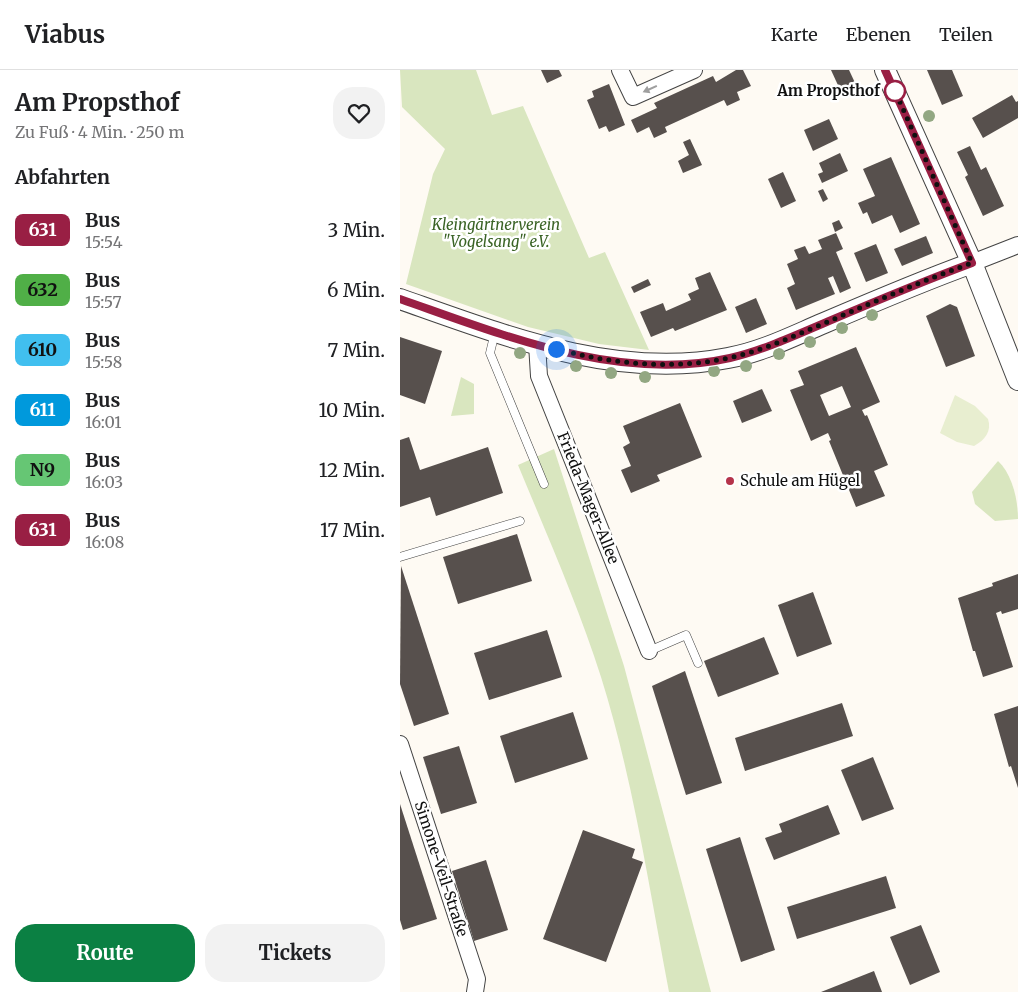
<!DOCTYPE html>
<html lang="de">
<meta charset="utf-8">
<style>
body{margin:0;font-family:Merriweather,serif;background:#f2f2f2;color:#202124;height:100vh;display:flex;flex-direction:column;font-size:19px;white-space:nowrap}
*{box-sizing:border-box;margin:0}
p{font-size:16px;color:#757577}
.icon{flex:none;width:28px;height:28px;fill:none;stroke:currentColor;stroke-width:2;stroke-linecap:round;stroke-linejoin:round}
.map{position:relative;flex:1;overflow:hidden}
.side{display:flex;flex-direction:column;background:#fff;width:400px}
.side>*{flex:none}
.badge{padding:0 10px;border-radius:8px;font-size:18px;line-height:32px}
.you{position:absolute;width:25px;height:25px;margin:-12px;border:4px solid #fff;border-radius:50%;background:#1a73e8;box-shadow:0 0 0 8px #1a73e833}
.map>.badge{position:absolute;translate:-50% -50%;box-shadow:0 0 0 2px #fff}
h2{padding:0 15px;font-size:19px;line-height:45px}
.round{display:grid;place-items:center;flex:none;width:52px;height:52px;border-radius:20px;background:#f2f2f2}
.headline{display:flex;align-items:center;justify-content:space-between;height:85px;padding:0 15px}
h1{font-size:24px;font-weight:700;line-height:38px}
.button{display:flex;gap:10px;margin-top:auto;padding:10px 15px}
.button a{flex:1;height:58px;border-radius:20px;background:#0b8043;color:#fff;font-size:20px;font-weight:700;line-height:58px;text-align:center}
.button a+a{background:#f2f2f2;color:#202124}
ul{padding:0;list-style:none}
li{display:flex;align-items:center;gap:15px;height:60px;padding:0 15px}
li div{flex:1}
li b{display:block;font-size:19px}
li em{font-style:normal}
li .badge{min-width:55px;font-weight:700;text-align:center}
header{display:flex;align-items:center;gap:30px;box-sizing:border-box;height:70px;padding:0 25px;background:#fff;border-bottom:1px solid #e0e0e0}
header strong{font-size:24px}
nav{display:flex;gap:28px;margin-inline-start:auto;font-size:18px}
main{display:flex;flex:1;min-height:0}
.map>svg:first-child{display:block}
.green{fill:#d9e6bf}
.pitch{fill:#e8eed0}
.building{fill:#57504d;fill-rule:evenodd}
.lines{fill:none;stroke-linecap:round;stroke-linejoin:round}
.service-casing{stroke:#434343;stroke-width:9}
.minor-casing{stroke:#434343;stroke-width:18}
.tertiary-casing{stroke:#434343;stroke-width:22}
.service{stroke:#fff;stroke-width:8}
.minor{stroke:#fff;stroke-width:16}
.tertiary{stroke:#fff;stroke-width:20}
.tree{fill:#92a782}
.oneway{fill:#9f9f9f}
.line-casing{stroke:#fff;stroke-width:11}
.line{stroke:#991f44;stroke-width:8}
.walk{stroke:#101010;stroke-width:5;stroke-dasharray:0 9}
.stop-dot{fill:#fff;stroke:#991f44;stroke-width:2.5}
.poi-dot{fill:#b5334a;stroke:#fff;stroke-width:2}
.labels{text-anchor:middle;stroke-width:5;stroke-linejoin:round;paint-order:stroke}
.stop-label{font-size:15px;font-weight:bold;fill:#101010;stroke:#fff;text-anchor:end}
.park-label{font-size:15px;font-style:italic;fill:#3a6325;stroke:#fff}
.poi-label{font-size:15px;fill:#101010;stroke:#fff;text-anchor:start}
.street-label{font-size:15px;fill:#101010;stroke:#fff}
</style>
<header>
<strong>Viabus</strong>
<nav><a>Karte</a><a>Ebenen</a><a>Teilen</a></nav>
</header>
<main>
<section class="side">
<div class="headline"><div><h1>Am Propsthof</h1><p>Zu Fuß · 4 Min. · 250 m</p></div><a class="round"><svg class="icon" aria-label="heart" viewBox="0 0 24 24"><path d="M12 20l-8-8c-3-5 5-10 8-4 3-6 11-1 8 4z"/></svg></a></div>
<h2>Abfahrten</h2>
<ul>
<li><span class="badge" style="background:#991f44;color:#fff">631</span><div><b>Bus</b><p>15:54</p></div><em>3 Min.</em></li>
<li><span class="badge" style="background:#50af47;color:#111">632</span><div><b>Bus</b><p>15:57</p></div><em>6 Min.</em></li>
<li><span class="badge" style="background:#41bfef;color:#111">610</span><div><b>Bus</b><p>15:58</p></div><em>7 Min.</em></li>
<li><span class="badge" style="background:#0099dc;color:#fff">611</span><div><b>Bus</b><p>16:01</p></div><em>10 Min.</em></li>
<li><span class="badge" style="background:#66c674;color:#111">N9</span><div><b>Bus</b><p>16:03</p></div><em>12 Min.</em></li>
<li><span class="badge" style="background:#991f44;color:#fff">631</span><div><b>Bus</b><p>16:08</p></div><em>17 Min.</em></li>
</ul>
<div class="button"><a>Route</a><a>Tickets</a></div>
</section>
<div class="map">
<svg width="618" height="922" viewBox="0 0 618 922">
<rect width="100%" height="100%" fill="#fefaf3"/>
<g class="green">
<path d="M0,0H76L92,45L123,36L189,188L205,182L249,280L199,274L128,257L6,214L33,104L45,79L2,37Z"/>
<path d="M61,307L74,314V344L51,346Z"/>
<path d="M154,379L224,596L311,922H269C249,817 233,709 201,607C178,535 147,465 118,395Z"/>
<path d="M598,391C612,404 618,429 618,449L595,451L575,434L572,422Z"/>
</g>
<path class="pitch" d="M555,325L575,336L588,349C592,361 585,370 574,376L557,372L540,363Z"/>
<g class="building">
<path d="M141,0H159L162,6L147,13Z"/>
<path d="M336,0H343L351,16L337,22L340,30L327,36L324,30L265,57L267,62L254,68L249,57L237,63L231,50L257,38L254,33L313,6L316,12Z"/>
<path d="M431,0H449L457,17L442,24Z"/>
<path d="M527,0H552L563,26L542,35Z"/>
<path d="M209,14L225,55L209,62L206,56L199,59L187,30L194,27L192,21Z"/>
<path d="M612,25L616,32L618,31V48L583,68L572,48Z"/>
<path d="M429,49L438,69L413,81L404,60Z"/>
<path d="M290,69L302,95L283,103L278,91L289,85L283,72Z"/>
<path d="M570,76L581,100L586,97L604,136L583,146L565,107L568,105L557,82Z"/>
<path d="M440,83L448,101L422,113L418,104L423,102L419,93Z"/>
<path d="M491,87L520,154L500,163L492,145L472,154L467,142L463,144L458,133L475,126L463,99Z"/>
<path d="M383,102L396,131L381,138L368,109Z"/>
<path d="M423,119L428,129L423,132L418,121Z"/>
<path d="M439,150L443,158L435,162L432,153Z"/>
<path d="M436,163L443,179L436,182L451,218L440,223L433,206L431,207L428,208L435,224L396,240L387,218L395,214L387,194L398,189L394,180L405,176L409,184L422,179L418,170Z"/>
<path d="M526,166L533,183L502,196L494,179Z"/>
<path d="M476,174L488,203L466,212L454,183Z"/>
<path d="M310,202L327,240L275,261L273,258L251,267L240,242L263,233L266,241L291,230L288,224L299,219L295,208Z"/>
<path d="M248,209L251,215L234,223L231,217Z"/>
<path d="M356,228L367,254L346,263L335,237Z"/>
<path d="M550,234L557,237L575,286L546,297L526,246Z"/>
<path d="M0,267L42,281L25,334L0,325Z"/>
<path d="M456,277L480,332L462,340L465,346L467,345L488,395L474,401L485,426L456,437L429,371L431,370L428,363L411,371L390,320L404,315L398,301ZM442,316L451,337L429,346L420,325Z"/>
<path d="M362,319L372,341L342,353L333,331Z"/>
<path d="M280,333L302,387L257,405L260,411L231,423L221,400L231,396L223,377L230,373L223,356Z"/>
<path d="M9,367L20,400L88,377L103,423L36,446L30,427L0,437V370Z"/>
<path d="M117,464L132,511L58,534L43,487Z"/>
<path d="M1,496L49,644L14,656L0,614Z"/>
<path d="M618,504V539L602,544L601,541L596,543L613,597L583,607L575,581H573L558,528L593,516L592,513Z"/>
<path d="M413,522L432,574L397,587L378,535Z"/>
<path d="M147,560L162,607L89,630L74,583Z"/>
<path d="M364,567L379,604L318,627L304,591Z"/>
<path d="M285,601L322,713L286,725L252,616Z"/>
<path d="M442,633L453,666L345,701L335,668Z"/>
<path d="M618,636V718L611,696L609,697L594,644Z"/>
<path d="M173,642L188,689L115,713L100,666Z"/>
<path d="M59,676L77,733L41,744L23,687Z"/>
<path d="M473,687L494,739L462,751L441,700Z"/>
<path d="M0,734L37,849L3,860L0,850Z"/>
<path d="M428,735L440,764L374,790L365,768L382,762L379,754Z"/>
<path d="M183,760L235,779L232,788L243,792L206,892L143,869Z"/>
<path d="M340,767L375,880L341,892L306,779Z"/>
<path d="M86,790L108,860L74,871L52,801Z"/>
<path d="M486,806L496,838L397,869L387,837Z"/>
<path d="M521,855L540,902L510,915L490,867Z"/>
<path d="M474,901L482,922H421Z"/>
</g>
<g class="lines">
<defs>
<g id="service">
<path d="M95,262L90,283L144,414"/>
<path d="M0,487L120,451"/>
<path d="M249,581L286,565L298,593"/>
</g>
<g id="minor">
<path d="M220,0L233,27L294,0"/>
<path d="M572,193L618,175"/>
<path d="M137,274L139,306L249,581"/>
<path d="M0,674L77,909L75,922"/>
</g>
<g id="tertiary">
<path d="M485,0L572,193L618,310"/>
<path d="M0,229C105,266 216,310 328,288C362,282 393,266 424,253C473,232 522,211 572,193"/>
</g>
</defs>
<use href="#service" class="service-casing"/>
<use href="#minor" class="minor-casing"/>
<use href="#tertiary" class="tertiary-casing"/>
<use href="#service" class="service"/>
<use href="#minor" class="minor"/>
<use href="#tertiary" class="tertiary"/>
</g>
<g class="tree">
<circle cx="529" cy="46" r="6"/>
<circle cx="472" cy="245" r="6"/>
<circle cx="442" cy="258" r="6"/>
<circle cx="410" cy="272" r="6"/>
<circle cx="120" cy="283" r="6"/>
<circle cx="379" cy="284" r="6"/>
<circle cx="176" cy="296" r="6"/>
<circle cx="346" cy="296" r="6"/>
<circle cx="314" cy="301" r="6"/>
<circle cx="211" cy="303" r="6"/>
<circle cx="245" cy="307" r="6"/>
</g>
<defs><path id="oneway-solid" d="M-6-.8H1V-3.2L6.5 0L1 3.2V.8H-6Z" transform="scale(1.25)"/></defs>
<use class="oneway" href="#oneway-solid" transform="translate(250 19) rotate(156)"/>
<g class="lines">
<defs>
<path id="line" d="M0,229C103,265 219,313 330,288C364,280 396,265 429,251C476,231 524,211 572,193L485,0"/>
</defs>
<use href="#line" class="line-casing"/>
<use href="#line" class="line"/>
<path class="walk" d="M156,279C212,294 271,300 329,288C362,281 393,266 425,253C473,232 522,211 572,193L495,21"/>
</g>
<circle class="stop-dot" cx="495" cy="21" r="10"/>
<circle class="poi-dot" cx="330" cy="411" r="5"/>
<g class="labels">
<g class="stop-label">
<text x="480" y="26">Am Propsthof</text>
</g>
<g class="park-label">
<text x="96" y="160">Kleingärtnerverein<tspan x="96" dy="17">"Vogelsang" e.V.</tspan></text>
</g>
<g class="poi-label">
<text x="340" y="416">Schule am Hügel</text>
</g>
<g class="street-label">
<text transform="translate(188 428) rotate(68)" y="5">Frieda-Mager-Allee</text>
<text transform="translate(41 799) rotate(72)" y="5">Simone-Veil-Straße</text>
</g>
</g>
</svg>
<div class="you" style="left:156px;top:279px"></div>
</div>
</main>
